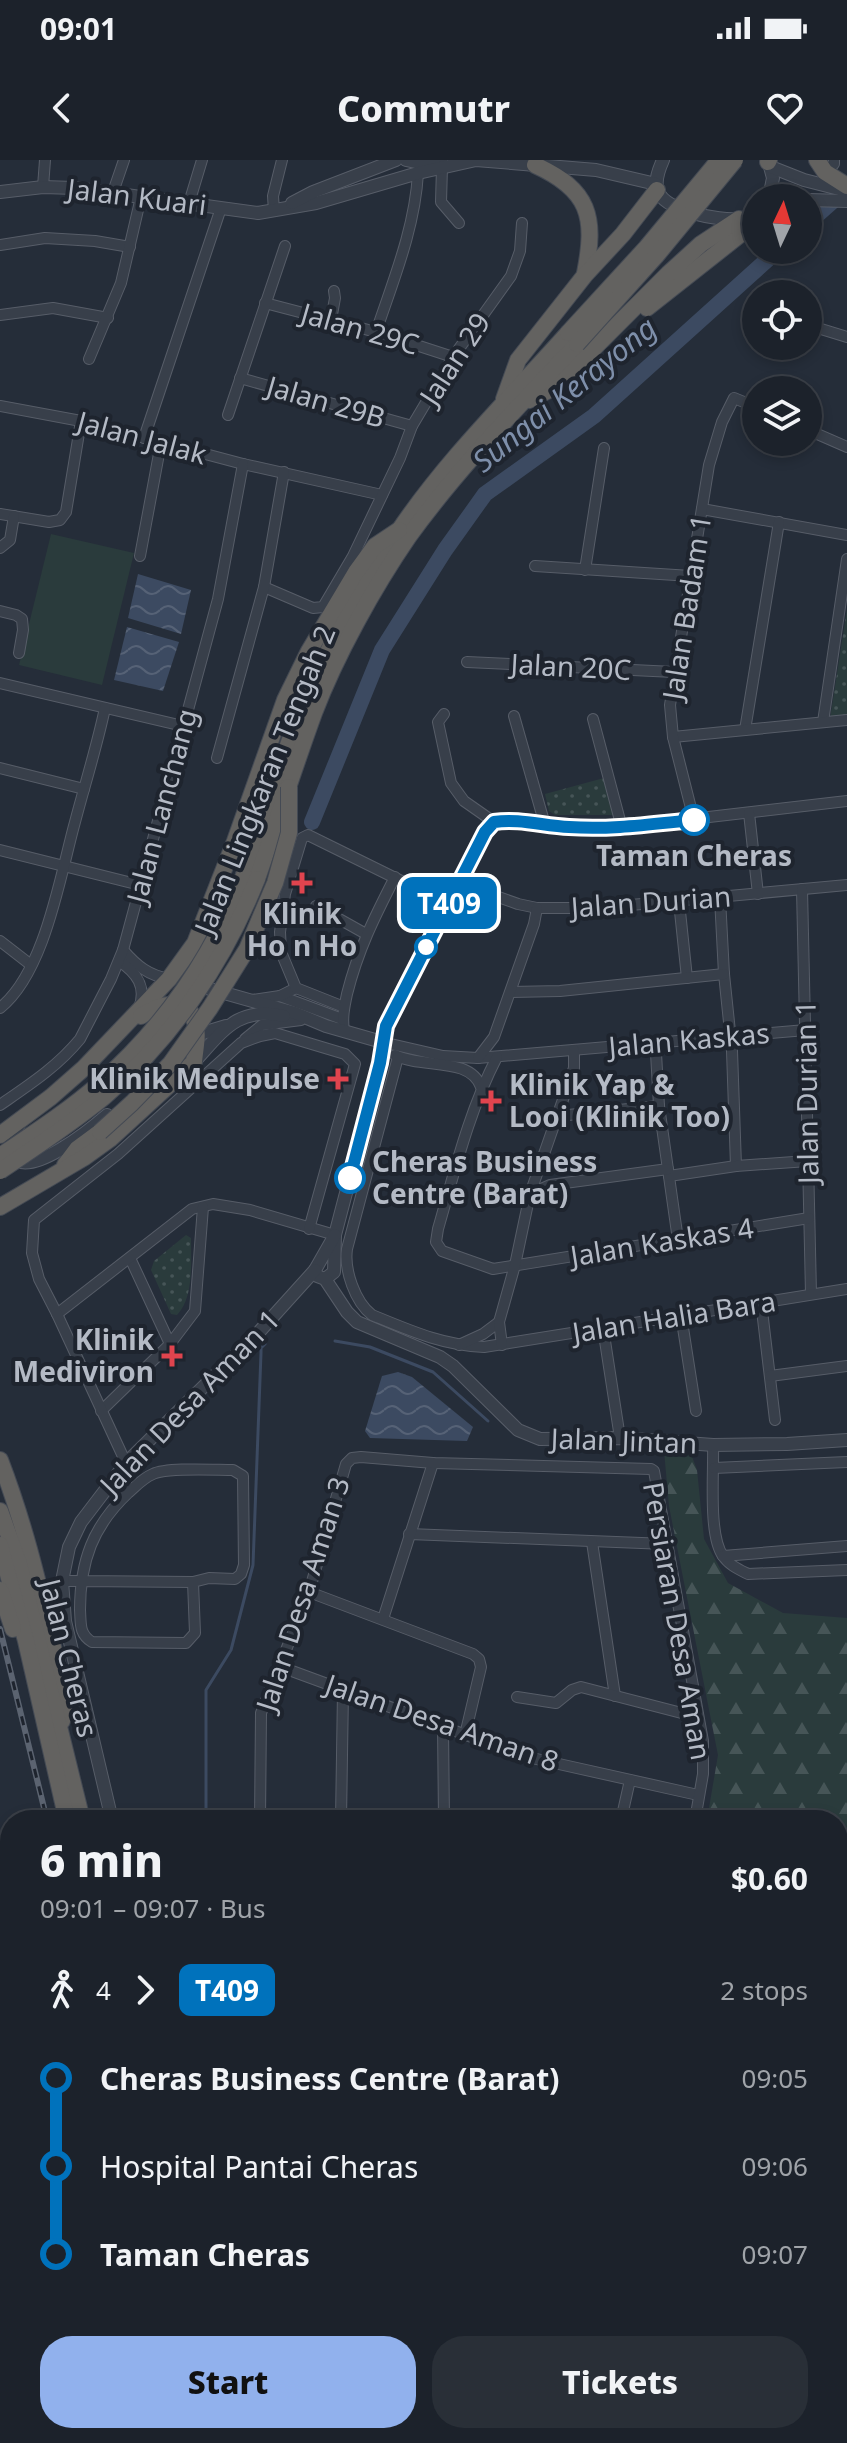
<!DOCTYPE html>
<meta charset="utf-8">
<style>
body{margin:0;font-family:"Noto Sans",sans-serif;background:#292f37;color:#f1f3f6;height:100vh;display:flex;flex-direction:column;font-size:30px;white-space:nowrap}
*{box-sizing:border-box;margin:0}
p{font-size:26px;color:#a0a4a9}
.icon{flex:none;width:44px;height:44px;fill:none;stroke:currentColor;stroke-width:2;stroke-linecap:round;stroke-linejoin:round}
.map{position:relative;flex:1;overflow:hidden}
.panel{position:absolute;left:0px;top:1650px;width:848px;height:634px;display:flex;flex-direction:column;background:#1c222b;border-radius:32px 32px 0 0;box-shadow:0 4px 12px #0003,0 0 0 2px #3a3f47}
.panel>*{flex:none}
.badge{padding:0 16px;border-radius:12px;font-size:28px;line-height:52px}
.needle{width:52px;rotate:4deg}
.buttons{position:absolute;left:742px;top:24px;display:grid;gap:16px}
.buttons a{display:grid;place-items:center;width:80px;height:80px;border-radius:50%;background:#1c222b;box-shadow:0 4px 12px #0003,0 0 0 2px #3a3f47;font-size:40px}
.map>.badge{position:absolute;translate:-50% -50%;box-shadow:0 0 0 4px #fff}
.legs{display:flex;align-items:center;gap:12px;height:88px;padding:0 40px;font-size:26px}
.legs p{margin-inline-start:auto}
.head{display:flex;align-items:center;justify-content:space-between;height:136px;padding:0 40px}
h1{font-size:44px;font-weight:800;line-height:60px}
.button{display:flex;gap:16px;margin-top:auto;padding:16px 40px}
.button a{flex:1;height:92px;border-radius:32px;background:#91b1ed;color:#111;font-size:32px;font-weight:800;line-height:92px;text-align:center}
.button a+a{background:#292f37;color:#f1f3f6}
ul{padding:0 40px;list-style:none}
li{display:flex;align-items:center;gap:28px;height:88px;font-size:30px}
li i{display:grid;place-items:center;width:12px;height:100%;margin:0 10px;background:currentColor}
li i::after{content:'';width:20px;height:20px;margin:-10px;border:6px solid;border-radius:50%;background:#1c222b}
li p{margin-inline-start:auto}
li:first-child i{background:linear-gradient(#0000 50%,currentColor 0)}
li:last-child i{background:linear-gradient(currentColor 50%,#0000 0)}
.status{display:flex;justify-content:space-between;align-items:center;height:56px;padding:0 40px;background:#1c222b;direction:ltr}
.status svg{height:22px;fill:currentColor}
header{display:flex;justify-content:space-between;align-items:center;height:104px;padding:0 40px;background:#1c222b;font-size:36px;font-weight:800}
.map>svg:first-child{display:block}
.grass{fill:#2a3b3c}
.forest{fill:url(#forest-firs)}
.park{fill:url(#park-dots)}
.water{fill:url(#water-waves)}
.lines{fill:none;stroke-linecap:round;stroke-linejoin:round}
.stream{stroke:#3c4a61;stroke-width:3}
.river{stroke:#3c4a61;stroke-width:16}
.minor-casing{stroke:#575d68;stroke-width:12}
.tertiary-casing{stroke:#575d68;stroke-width:14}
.trunk-casing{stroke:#444a54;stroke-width:18}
.minor{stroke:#383f4a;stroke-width:10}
.tertiary{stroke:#383f4a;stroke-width:12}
.trunk{stroke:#636260;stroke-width:16}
.rail-casing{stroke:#5b6370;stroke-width:6}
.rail{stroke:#1e242e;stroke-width:3;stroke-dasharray:9;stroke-linecap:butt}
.trunk-bridge-casing{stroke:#444a54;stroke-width:18;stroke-linecap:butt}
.trunk-bridge{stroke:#636260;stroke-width:16}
.line-1-casing{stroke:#fff;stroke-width:18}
.line-1{stroke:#0072bc;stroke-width:12}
.stop-1-dot{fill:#fff;stroke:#0072bc;stroke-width:4}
.health-dot{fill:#e0444e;stroke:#1e242e;stroke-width:3}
.labels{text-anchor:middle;stroke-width:8;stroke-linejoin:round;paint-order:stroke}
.street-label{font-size:28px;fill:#b4bac5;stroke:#1e242e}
.stop-label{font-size:28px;font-weight:bold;fill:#b4bac5;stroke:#1e242e}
.poi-label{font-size:28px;font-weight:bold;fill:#b4bac5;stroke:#1e242e;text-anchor:end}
.water-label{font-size:30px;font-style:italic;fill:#7e8faa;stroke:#1e242e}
</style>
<div class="status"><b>09:01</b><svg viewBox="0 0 49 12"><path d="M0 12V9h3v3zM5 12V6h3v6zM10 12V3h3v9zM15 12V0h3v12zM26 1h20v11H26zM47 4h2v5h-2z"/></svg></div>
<header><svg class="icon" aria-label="back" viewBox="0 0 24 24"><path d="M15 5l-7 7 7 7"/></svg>Commutr<svg class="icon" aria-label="heart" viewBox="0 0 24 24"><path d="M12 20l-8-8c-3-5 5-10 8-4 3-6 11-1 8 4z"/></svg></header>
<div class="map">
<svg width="847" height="2283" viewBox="0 0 847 2283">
<defs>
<pattern id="forest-firs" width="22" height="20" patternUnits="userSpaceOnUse" patternTransform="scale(2)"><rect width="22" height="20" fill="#2a3b3c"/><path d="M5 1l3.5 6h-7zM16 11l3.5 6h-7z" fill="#465557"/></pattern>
<pattern id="park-dots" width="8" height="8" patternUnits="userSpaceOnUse" patternTransform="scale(2)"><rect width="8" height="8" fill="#2a3b3c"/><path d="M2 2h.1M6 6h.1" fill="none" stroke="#465557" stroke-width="1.8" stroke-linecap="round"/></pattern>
<pattern id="water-waves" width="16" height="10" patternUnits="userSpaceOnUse" patternTransform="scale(2)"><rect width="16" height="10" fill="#3c4a61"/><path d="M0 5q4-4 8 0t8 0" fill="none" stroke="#566276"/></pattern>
</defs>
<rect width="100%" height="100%" fill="#252d39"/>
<path class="grass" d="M51,374L134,393L102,525L19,505Z"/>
<g class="forest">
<path d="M664,1290L691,1294L697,1310L704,1379L728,1423L783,1453L847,1458V1694H838V1660H707L718,1595L669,1346Z"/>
<path d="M847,2264V2283H781L780,2274H838V2265Z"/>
</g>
<g class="park">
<path d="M847,449V558L830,559Z"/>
<path d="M604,618L615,655H555L549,651L545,634Z"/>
<path d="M186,1075L191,1078C191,1101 194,1138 177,1155L171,1154L151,1110L154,1101Z"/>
<path d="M0,2240H10V2274H49L51,2283H0Z"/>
</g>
<g class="water">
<path d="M138,414L191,430L181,474L128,458Z"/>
<path d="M127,467L179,482L163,531L114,520Z"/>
<path d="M398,1212L412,1217L473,1267L467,1281L370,1278L365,1271L382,1216Z"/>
</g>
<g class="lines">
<g class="stream">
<path d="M335,1181L370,1187L433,1212L488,1261"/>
<path d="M206,1660V1530L231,1490L253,1405L261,1193V1188L265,1184"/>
</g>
<g class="river">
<path d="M808,63L843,32"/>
<path d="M312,662L382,490L445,390L485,334L594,256L778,90"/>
</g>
<defs>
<g id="minor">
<path d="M442,7L441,42L459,63"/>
<path d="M825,12L834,4V0"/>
<path d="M43,27L45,0"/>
<path d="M113,32L124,0"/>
<path d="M189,43L202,0"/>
<path d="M274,51L273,36L282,0"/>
<path d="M0,85L45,78L95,81L130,87"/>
<path d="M265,143L376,172L453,197"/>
<path d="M749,147L756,149"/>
<path d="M0,155L53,148L108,158"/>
<path d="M331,160L335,138L334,131"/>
<path d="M808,165L847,177"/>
<path d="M376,172C393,121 415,68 418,13"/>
<path d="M89,199L121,123L141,37"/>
<path d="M240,218L412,266"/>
<path d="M0,246L81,261L243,304L382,335"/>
<path d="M228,255L285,86"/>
<path d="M808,270L847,287"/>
<path d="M144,278L221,48"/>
<path d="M702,349L847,375"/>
<path d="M0,354L49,362L60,360L66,352L81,261"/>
<path d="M0,388L10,380L14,356"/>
<path d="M140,396L161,283"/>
<path d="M535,406L691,416"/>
<path d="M585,410L604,288"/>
<path d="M264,427L313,448L323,447L353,396L400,298L412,266L453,197L511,116L520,91L522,63"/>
<path d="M0,451L16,455L22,459L23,470L19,493"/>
<path d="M467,502L674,512"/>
<path d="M0,523L183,566"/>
<path d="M444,554L438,562L451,623L464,641L494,662L511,660L568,667L614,668L847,641"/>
<path d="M514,556L545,665"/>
<path d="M593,559L622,668"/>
<path d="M823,562L847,399"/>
<path d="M745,570L779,362"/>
<path d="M673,577L847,560"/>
<path d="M217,598L264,427L284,312"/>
<path d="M0,608L84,629"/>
<path d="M749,653L758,734"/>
<path d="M694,660L673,577L670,545L709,305L722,262L734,238L756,247"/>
<path d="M0,690L140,725"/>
<path d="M459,723L518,744L537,748H598L847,725"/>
<path d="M802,729L811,1134"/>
<path d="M720,738L724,814L732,891L736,1006"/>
<path d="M679,742L687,818"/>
<path d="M316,746L366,774"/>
<path d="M0,781L31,805"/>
<path d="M123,790C137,806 148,815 169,819"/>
<path d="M119,801C137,813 147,827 139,848"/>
<path d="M511,832L560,831L724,814"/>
<path d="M280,836L342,859"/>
<path d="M252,840L280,836L296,828"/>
<path d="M344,847L296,828L281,792L280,772L285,734L302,678L308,675L448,744"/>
<path d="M0,848C45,812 60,716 75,662C85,624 97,586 105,548"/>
<path d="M344,871C342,858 344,848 347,834C358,790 374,758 395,717"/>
<path d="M245,879L262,865L301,860"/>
<path d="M382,882L443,896L478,898L806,870"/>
<path d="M382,882L386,866L394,848L485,672L494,662"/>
<path d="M644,883L652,886L656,893L659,946L678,1080"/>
<path d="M395,895C421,909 470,896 481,927"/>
<path d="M398,897L347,1089C344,1110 355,1142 372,1155C411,1171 442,1185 484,1187L847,1129"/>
<path d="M497,897C469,951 455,1010 438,1069L436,1082L442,1091L493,1109L809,1058"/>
<path d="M478,898L494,877L534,764L537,748"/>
<path d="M0,945C29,925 57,907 80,879L111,819L123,790L218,439L243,304"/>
<path d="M558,956L659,946"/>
<path d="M669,1016L736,1006L808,1001"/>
<path d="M530,1034L550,1025L668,1009"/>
<path d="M130,1098L170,1184"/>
<path d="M761,1142L775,1260"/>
<path d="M57,1154L192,1049L213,1044L250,1050L335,1075"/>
<path d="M681,1155L696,1251"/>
<path d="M603,1168L620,1278"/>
<path d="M459,1185L483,1174L499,1162"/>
<path d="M502,1185L499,1162L515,1105L530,1034L574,908V890"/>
<path d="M770,1216L847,1206"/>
<path d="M101,1251L170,1184L195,1151L203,1047"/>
<path d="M713,1285C714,1313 708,1375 723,1396C729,1405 738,1409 748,1414L847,1410"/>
<path d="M126,1303L57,1154L39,1119L32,1093L34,1060L118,994L241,883L260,876L275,873L345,894L355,904L309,1069"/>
<path d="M714,1308L847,1302"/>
<path d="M409,1374L667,1384"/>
<path d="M592,1382L615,1536"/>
<path d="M723,1396L847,1386"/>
<path d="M62,1421H80L193,1422L209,1418L235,1419L241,1414L244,1405L243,1316L233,1310C215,1310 167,1307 153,1314C143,1318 136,1326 128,1333C93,1366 80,1401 80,1450C81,1464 79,1474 92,1482L186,1483L195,1473L193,1422"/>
<path d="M309,1432L473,1494L479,1499L481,1507L465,1575"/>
<path d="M383,1459L433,1303"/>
<path d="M281,1507L523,1596L698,1635"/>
<path d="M517,1537L556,1543L572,1530L581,1527L697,1557"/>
<path d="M443,1567L444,1660"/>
<path d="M260,1660L261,1553L309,1432L346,1304L352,1298L361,1297L433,1303L651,1309L654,1311L703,1581V1614L695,1660"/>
<path d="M341,1660L343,1531"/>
<path d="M621,1660L630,1620"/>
<path d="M838,1742H847"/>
<path d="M838,2062H847"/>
<path d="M838,2142H847"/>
<path d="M0,2152H10"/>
<path d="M838,2224H847"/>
<path d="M0,2234H10"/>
<path d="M55,2274L57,2283"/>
<path d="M143,2274L145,2283"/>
<path d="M158,2274L160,2283"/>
<path d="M321,2283L324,2274"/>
<path d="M419,2283L500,2274"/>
</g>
<g id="tertiary">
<path d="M406,0L420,3L441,1"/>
<path d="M663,0C659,9 654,21 658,31C665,51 719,61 739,59C745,58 751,55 756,51"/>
<path d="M769,3L773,18L769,38"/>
<path d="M771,7L804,20L847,31"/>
<path d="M0,32L43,27L75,28L258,53L316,43L418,13L476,0L596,10L656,24"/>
<path d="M808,40L847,41"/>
<path d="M292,43L313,32L396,0"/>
<path d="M196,825L295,853L326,866L382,882L380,903L335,1075L334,1112L325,1119"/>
<path d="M192,878L196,875L226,866"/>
<path d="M194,902C223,871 237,846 284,856"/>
<path d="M21,961C15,971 5,986 13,997C30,1019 92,968 107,955"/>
<path d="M335,1075L315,1110L317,1116L325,1119L347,1152L357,1162L440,1197L453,1206L518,1270L540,1279L620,1278L713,1285L787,1284L847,1280"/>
<path d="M112,1660L65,1461L62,1421L69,1387L81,1362L126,1303L259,1172L315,1110"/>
<path d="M289,2274L299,2283"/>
<path d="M653,2274L654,2283"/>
</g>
<g id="trunk">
<path d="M817,0L825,12L847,26"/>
<path d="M768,2L769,0"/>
<path d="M535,5C590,30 596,57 585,113"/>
<path d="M647,148L756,62"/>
<path d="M504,239L518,200L585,115L623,74L657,30"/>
<path d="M529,240L555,227L668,114L701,84L739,59"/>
<path d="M244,715C264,660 280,602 302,548C328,487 360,427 398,372C447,299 510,238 568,173"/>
<path d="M257,719C276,664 294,608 314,553C336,495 374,427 409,376C459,307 519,246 577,184"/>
<path d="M0,975L51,937L84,908L169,819L195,783L235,681L285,540L309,491L356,412L375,386L399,370"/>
<path d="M65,1005L77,989L100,972"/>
<path d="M0,1047L85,997L110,979L194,902C195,889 199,874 195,862C187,834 158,845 141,856"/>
<path d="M0,1300C23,1360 38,1420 52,1483C58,1508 68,1536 62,1561"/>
<path d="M0,1351L19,1404L82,1660"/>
<path d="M0,1385L26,1481L67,1660"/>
<path d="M0,1430L13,1469"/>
<path d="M209,2274L211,2283"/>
<path d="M231,2274L234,2283"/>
</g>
</defs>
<use href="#minor" class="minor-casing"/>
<use href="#tertiary" class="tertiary-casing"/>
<use href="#trunk" class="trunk-casing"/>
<use href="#minor" class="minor"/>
<use href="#tertiary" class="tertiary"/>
<use href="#trunk" class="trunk"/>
<defs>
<g id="rail">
<path d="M0,1469L47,1660"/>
<path d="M222,2274L225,2283"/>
</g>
</defs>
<use href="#rail" class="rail-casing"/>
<use href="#rail" class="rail"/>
<defs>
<g id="trunk-bridge">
<path d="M568,173L646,88L719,0"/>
<path d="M577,184L656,96L735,0"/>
<path d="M100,972L132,943L171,903L210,848L247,789L275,723L289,673V627"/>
<path d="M0,996C34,973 68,951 99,924C164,867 213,796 244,715"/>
<path d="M0,1011C36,987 71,964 104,937C172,879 224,802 257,719"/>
</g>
</defs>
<use href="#trunk-bridge" class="trunk-bridge-casing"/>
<use href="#trunk-bridge" class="trunk-bridge"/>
</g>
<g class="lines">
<defs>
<path id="line-1" d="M350,1018L380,903L386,866L485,672L494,662C519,658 544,666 569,667C611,670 652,664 694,660"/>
</defs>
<use href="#line-1" class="line-1-casing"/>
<use href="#line-1" class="line-1"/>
</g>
<g class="stop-1-dot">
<circle cx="694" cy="660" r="14"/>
<circle cx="426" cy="787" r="10"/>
<circle cx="350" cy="1018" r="14"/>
</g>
<g class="health-dot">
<path d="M298 711h8v8h8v8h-8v8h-8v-8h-8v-8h8z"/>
<path d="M334 907h8v8h8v8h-8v8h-8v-8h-8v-8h8z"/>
<path d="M487 929h8v8h8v8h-8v8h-8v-8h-8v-8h8z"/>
<path d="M168 1184h8v8h8v8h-8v8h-8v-8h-8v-8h8z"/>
</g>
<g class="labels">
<g class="street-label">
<text transform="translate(137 37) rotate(7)" y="10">Jalan Kuari</text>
<text transform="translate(360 169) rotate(16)" y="10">Jalan 29C</text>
<text transform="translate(455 199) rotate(-57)" y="10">Jalan 29</text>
<text transform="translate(326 242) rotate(16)" y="10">Jalan 29B</text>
<text transform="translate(142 278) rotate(15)" y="10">Jalan Jalak</text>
<text transform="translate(687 447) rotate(-81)" y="10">Jalan Badam 1</text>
<text transform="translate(571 507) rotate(3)" y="10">Jalan 20C</text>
<text transform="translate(265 620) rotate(-68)" y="10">Jalan Lingkaran Tengah 2</text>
<text transform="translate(162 646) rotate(-75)" y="10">Jalan Lanchang</text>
<text transform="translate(651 742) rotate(-4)" y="10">Jalan Durian</text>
<text transform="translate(689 880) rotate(-5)" y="10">Jalan Kaskas</text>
<text transform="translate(807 932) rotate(-91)" y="10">Jalan Durian 1</text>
<text transform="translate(662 1082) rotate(-9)" y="10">Jalan Kaskas 4</text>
<text transform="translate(674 1157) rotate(-9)" y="10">Jalan Halia Bara</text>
<text transform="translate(190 1242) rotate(-46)" y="10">Jalan Desa Aman 1</text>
<text transform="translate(624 1281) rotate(2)" y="10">Jalan Jintan</text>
<text transform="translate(303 1434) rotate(-72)" y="10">Jalan Desa Aman 3</text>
<text transform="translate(677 1461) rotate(80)" y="10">Persiaran Desa Aman</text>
<text transform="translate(69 1498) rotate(76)" y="10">Jalan Cheras</text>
<text transform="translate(442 1563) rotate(19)" y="10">Jalan Desa Aman 8</text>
</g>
<g class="stop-label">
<text x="694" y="706">Taman Cheras</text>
<text x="372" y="1012" text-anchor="start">Cheras Business<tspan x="372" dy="32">Centre (Barat)</tspan></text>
</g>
<g class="poi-label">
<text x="302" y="764" text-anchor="middle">Klinik<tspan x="302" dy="32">Ho n Ho</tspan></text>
<text x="320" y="929">Klinik Medipulse</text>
<text x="509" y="935" text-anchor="start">Klinik Yap &amp;<tspan x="509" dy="32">Looi (Klinik Too)</tspan></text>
<text x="154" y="1190">Klinik<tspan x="154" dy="32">Mediviron</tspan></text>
</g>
<g class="water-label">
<text transform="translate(565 235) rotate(-39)" y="10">Sungai Kerayong</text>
</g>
</g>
</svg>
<div class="buttons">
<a><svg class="needle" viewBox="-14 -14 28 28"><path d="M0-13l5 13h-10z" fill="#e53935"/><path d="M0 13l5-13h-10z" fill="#a0a4a9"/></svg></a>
<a><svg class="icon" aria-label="locate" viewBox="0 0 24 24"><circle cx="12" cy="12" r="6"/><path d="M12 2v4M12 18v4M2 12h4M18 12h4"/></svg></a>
<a><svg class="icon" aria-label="layers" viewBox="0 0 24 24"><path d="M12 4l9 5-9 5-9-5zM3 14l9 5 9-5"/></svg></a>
</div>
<b class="badge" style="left:449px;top:743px;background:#0072bc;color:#fff">T409</b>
<section class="panel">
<div class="head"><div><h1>6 min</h1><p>09:01 – 09:07 · Bus</p></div><b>$0.60</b></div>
<div class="legs"><svg class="icon" aria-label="walk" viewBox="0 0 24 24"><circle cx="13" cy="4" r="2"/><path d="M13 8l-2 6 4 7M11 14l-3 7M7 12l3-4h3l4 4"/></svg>4<svg class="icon" aria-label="forward" viewBox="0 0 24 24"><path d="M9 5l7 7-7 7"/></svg><b class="badge" style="background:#0072bc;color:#fff">T409</b><p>2 stops</p></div>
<ul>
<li><i style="color:#0072bc"></i><b>Cheras Business Centre (Barat)</b><p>09:05</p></li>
<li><i style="color:#0072bc"></i><span>Hospital Pantai Cheras</span><p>09:06</p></li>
<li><i style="color:#0072bc"></i><b>Taman Cheras</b><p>09:07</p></li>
</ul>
<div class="button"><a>Start</a><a>Tickets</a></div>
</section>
</div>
